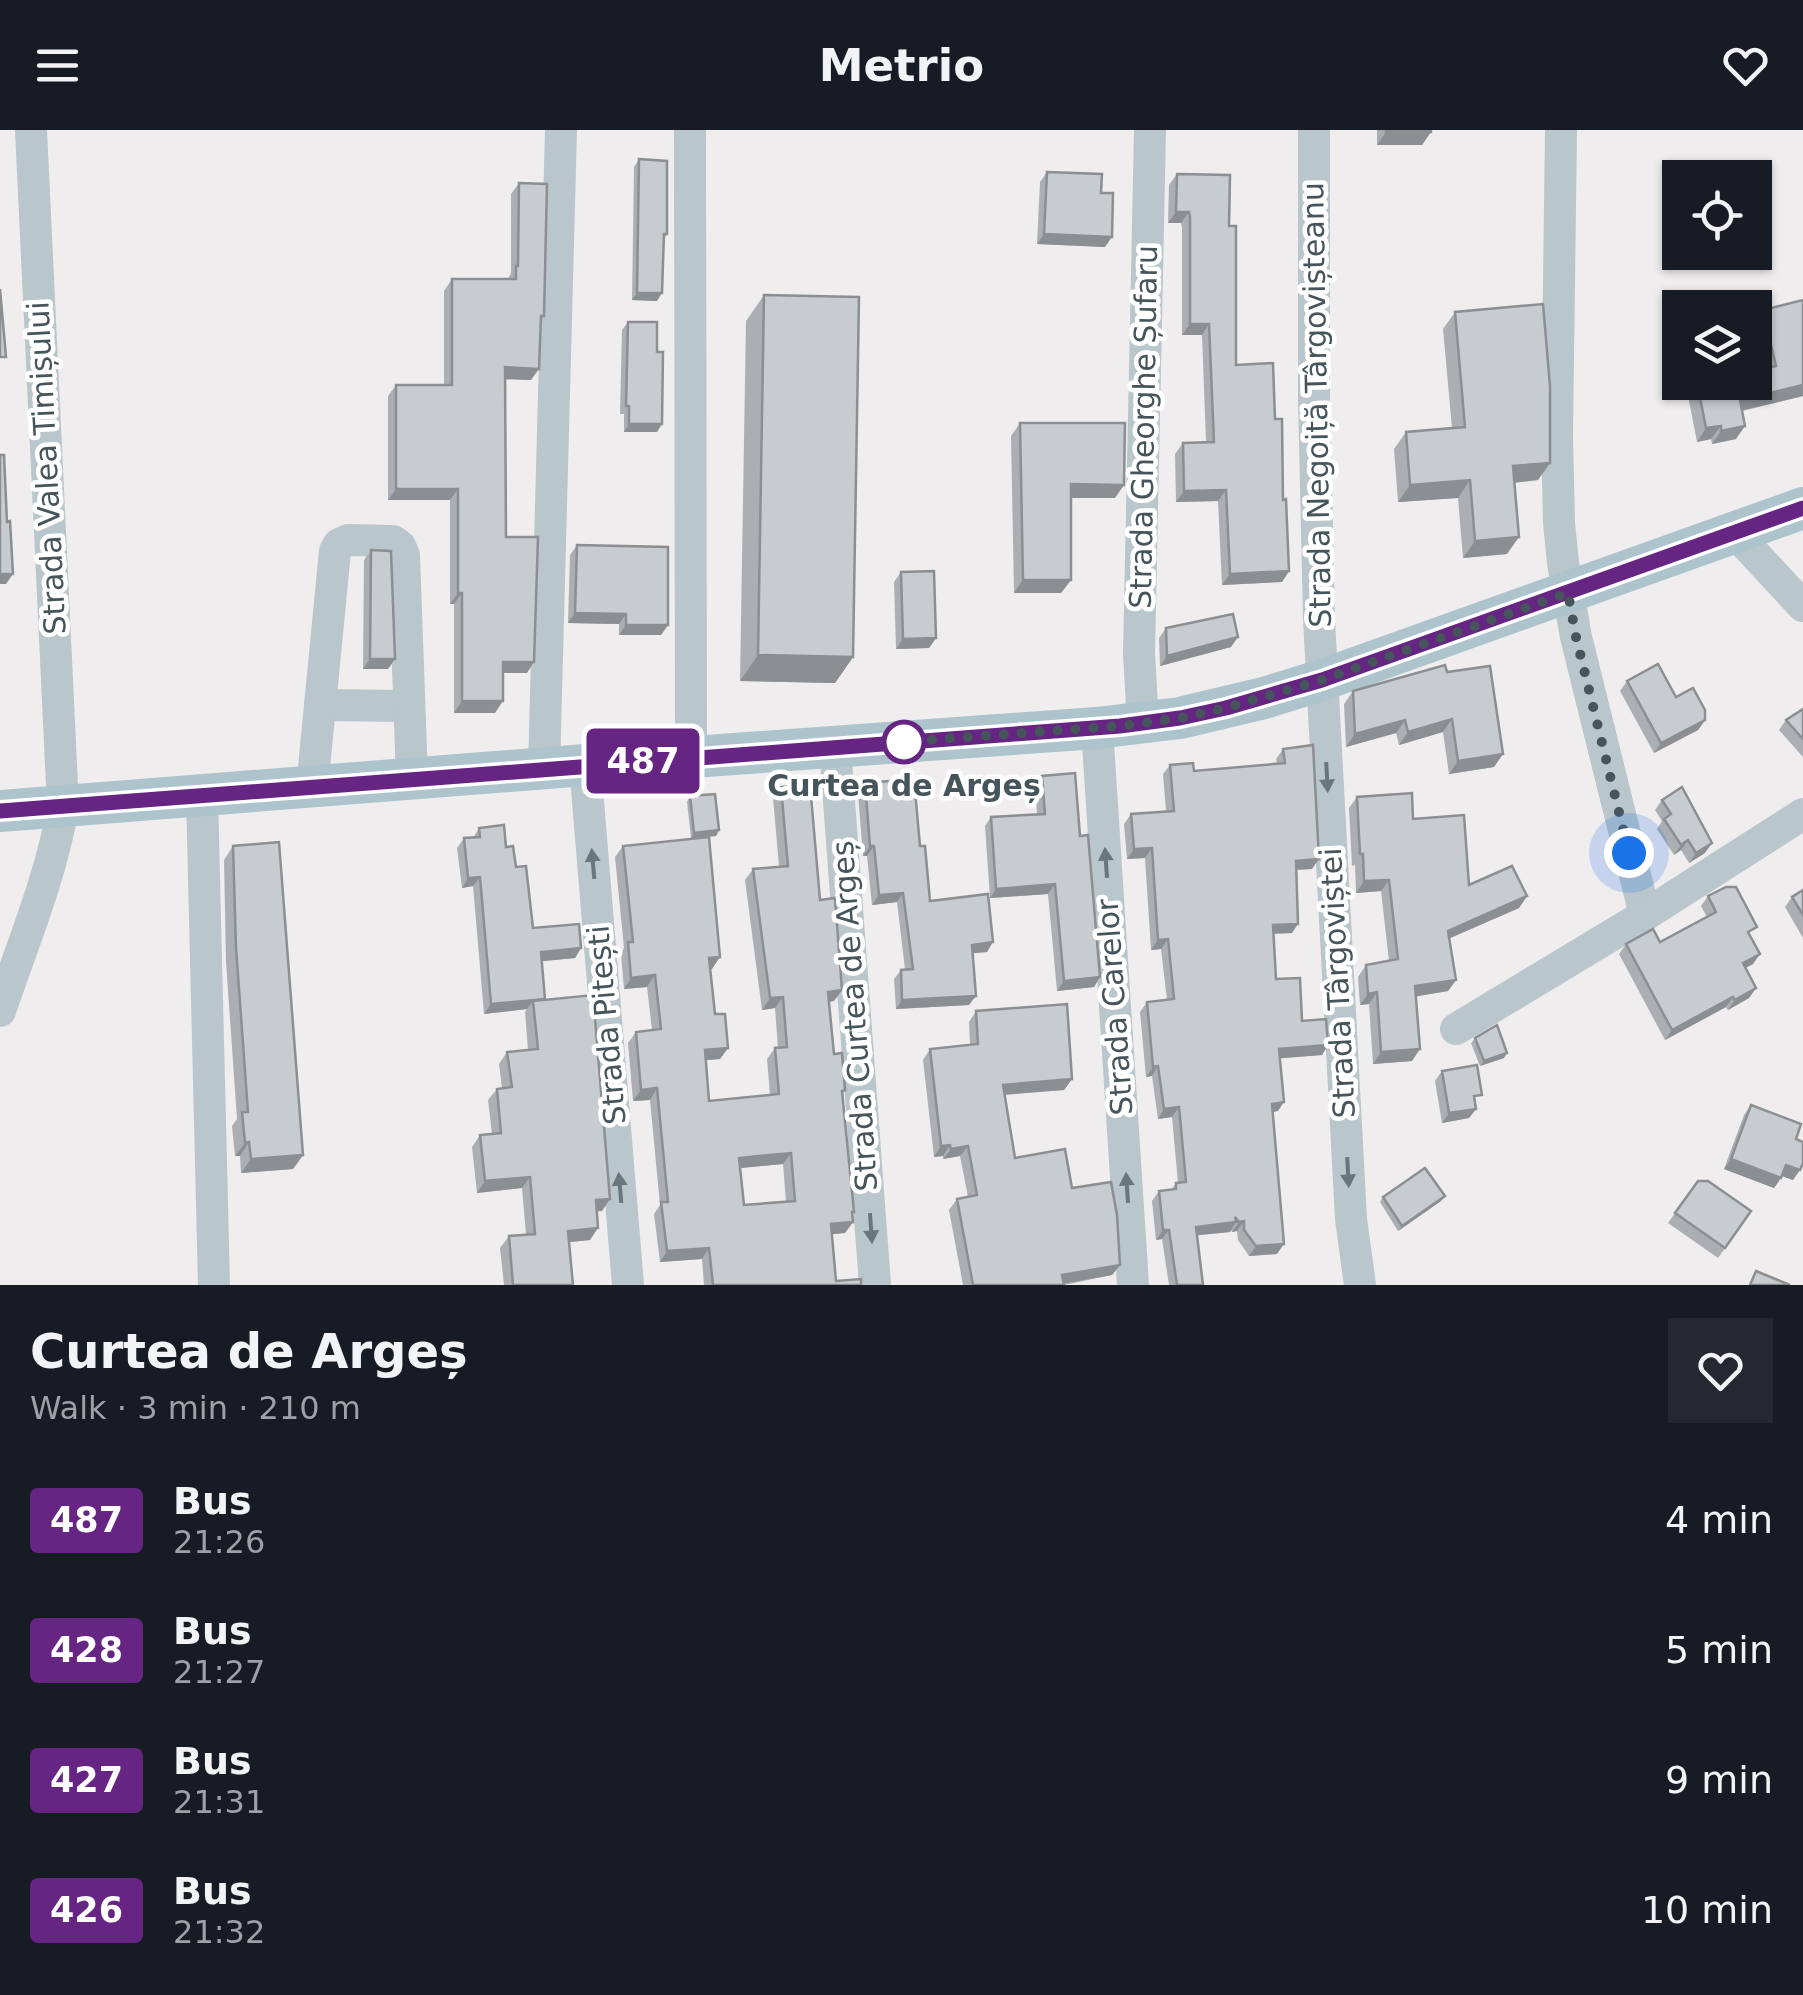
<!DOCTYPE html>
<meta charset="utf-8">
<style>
body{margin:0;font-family:"DejaVu Sans",sans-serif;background:#242831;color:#f1f3f6;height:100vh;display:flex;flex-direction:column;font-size:38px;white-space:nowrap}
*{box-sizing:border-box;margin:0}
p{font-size:32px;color:#9ea1a6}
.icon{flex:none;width:55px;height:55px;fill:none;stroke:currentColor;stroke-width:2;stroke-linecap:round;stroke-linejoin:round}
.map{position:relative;height:1155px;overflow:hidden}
.sheet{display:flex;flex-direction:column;background:#171b24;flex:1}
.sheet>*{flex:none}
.badge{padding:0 20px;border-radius:8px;font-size:35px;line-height:65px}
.fabs{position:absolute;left:1662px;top:30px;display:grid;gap:20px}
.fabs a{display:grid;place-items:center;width:110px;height:110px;border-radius:0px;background:#171b24;box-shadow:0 2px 8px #0004;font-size:50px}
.you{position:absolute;width:50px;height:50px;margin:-25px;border:8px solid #fff;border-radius:50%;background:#1a73e8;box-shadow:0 0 0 15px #1a73e833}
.map>.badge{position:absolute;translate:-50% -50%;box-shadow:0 0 0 5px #fff}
.round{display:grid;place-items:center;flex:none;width:105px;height:105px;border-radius:0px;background:#242831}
.summary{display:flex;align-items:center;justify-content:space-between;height:170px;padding:0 30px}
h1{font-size:48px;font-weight:600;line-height:75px}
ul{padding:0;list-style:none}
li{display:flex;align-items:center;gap:30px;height:130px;padding:0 30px}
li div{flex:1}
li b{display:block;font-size:38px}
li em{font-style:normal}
li .badge{min-width:110px;font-weight:700;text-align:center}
header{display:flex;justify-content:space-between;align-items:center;height:130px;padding:0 30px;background:#171b24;font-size:45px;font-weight:600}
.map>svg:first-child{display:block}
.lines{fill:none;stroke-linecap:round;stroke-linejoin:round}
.minor{stroke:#b9c6cb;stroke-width:32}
.major{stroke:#adc4cd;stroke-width:42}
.wall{fill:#abafb3;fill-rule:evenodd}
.shaded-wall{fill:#8b8f92}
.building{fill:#c7ccd0;stroke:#8b8f92;stroke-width:2.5;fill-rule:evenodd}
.oneway{fill:#68777d}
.line-casing{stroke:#fff;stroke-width:22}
.line{stroke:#662483;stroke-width:15}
.walk{stroke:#46555b;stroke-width:10;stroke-dasharray:0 18}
.stop-dot{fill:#fff;stroke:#662483;stroke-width:5}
.labels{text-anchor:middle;stroke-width:9;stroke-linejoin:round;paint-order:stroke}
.street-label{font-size:30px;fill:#46555b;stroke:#fff}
.stop-label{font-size:30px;font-weight:bold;fill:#46555b;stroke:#fff}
</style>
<header><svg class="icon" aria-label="menu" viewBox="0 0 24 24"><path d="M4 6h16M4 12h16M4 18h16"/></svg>Metrio<svg class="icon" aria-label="heart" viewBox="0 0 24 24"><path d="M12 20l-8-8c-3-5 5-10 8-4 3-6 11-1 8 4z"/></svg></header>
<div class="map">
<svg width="1803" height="1155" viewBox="0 0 1803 1155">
<rect width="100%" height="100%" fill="#f0edee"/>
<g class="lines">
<g class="minor">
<path d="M690,0L691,627"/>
<path d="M1314,0V268L1319,489L1351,1089L1360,1155"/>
<path d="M1561,0L1557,305L1559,393L1563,433L1576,507L1645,785"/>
<path d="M1735,403L1803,476"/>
<path d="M320,575L409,576"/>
<path d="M1143,593L1139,524L1150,0"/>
<path d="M1097,598L1133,1155"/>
<path d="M835,617L875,1155"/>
<path d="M585,635L628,1155"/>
<path d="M544,639L561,0"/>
<path d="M312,658L335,421L339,414L348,410L393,411L400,416L404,425L412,649"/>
<path d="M202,666L214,1155"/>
<path d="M0,881C23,813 51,747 63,677L31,0"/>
<path d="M1456,899L1645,785L1803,684"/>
</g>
<path class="major" d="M0,681L636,631L1097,598L1180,588L1264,568L1322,550L1803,378"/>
</g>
<g class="wall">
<path d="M1377,0H1431L1422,15H1377Z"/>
<path d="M639,29L667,104L663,110L657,171L632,170L634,37Z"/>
<path d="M1047,42L1101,63L1105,117L1037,114L1040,52Z"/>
<path d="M1177,44L1229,96L1236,235L1275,289L1289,441L1282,452L1222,455L1218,371L1176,372L1175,324L1183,313L1206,312L1202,205H1182V98L1181,93H1168L1169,55Z"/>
<path d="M519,53L544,186L541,190L531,250L505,249L506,407L527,543H503L495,583H454V474H450V370H388V266L396,255H444V161L452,149H508L511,143V64Z"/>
<path d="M764,165L853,527L835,553L740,551L746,191Z"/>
<path d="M1803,170V266L1742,281L1736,309L1712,314L1711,309L1697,312L1688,266L1697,252L1764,239L1755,199V191L1763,180Z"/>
<path d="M1455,182L1550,333L1538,350L1514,353L1507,424L1463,428L1458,368L1398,372L1394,319L1406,302L1452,298L1443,199Z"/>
<path d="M628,192L657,222V302H624V284H620L622,200Z"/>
<path d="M1020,293L1115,368H1071V450L1061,463H1014L1011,306Z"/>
<path d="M577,415L668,495L661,505H619V494L568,493L570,425Z"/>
<path d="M371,420L395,529L388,539H363L364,430Z"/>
<path d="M901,442L936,508L929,518L896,519L894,452Z"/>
<path d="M1166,498L1231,517L1160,536L1159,508Z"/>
<path d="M1447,542L1494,637L1449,644L1443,602L1399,615L1396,603L1346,617L1344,574L1353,561Z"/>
<path d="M1627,551L1676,567L1705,590L1698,600L1654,623L1620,561Z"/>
<path d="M1803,579V627L1779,600L1786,590Z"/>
<path d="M1283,619L1312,739L1296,740L1292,803L1273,804L1276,849L1302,891L1328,915L1322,925L1280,928L1278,981L1272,982L1277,1124L1249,1126L1238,1110L1237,1101L1232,1102L1231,1100L1230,1102L1197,1105L1203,1155H1169L1162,1109L1156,1110L1152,1071L1159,1061L1171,1060L1176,1053H1178L1172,987L1158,989L1152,946L1146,947L1140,882L1147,872L1167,870L1161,819L1151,820L1145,728L1127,729L1124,694L1131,684L1166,681L1163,644L1170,635L1194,641L1277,634L1276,629Z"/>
<path d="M1042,646L1080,706L1100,847L1094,857L1057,861L1048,764L990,768L985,696L991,687L1037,684L1035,655Z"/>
<path d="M865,653L920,716L930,771L987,822L972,823L969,875L896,879L894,849L901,840L905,839L897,772L872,775L867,726H863L858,663Z"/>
<path d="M781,657L820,770L842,860L834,871L829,872L834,924L845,960L843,964L854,1082L852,1085L853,1092L845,1103L832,1104L836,1151L861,1155H704L702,1129L660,1132L654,1084L660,1075L650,970L633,971L628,913L636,902L652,900L647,857L624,859L621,824L624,818L615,727L623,716L712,839H710L715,884L728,918L720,929L706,930L709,971L770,965L767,929L775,918H778L775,878L762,880L745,750L753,739L779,736L773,668ZM783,1034L786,1072L744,1075L740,1038Z"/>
<path d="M690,666L719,700L716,706L691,708L687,672Z"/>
<path d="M1357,667L1413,689L1469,755L1527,766L1519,778L1449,808L1456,850L1448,861L1416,866L1412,931L1373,934L1369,874L1360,875L1358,847L1366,835L1389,831L1381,761L1356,763L1355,735L1352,736L1349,678Z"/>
<path d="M1662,670L1705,723L1689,733L1681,720L1674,725L1657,699L1662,691L1655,680Z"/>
<path d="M479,698L506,717L516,737L533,798L581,818L575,828L542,831L545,869L602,1081H597L590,1110L569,1112L573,1155H504L500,1118L509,1106L526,1105L522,1058L477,1063L472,1017L480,1005L492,1004L488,970L497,959L502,958L499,934L507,922L528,920L525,882L527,879L484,884L473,756L462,758L457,718L464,708H473Z"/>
<path d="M233,716L303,1025L293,1039L241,1043L240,1026H235L232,996L237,989L226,832L224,730Z"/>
<path d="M1803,760V808L1785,777L1792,767Z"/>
<path d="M1708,766L1750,807L1753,834L1745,838L1756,858L1749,868L1728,880L1726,877L1665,910L1619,824L1626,814L1660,812L1707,787L1701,776Z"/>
<path d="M976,881L1072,949L1064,960L1005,965L1015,1028L1072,1058L1120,1135L1112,1145L1064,1155H963L949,1080L957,1069L968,1067L960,1026L943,1029V1026L934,1027L923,930L930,919L970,915L969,892Z"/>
<path d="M1475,908L1504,928L1480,936L1471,913Z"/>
<path d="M1442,941L1476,974V979L1469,988L1442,993L1435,951Z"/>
<path d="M1751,975L1796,1009L1793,1050L1782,1046L1774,1058L1724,1039L1744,985Z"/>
<path d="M1698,1051L1751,1081L1718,1128L1668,1093Z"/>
<path d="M1383,1067L1441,1071L1398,1101L1380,1072Z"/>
</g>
<g class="shaded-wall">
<path d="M1386,2H1431L1422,15H1377Z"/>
<path d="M1176,82H1189L1181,93H1168Z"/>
<path d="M1044,104L1112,107L1105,117L1037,114Z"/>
<path d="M637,163H662L657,171L632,170Z"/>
<path d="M1190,194H1209L1202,205H1182Z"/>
<path d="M505,237L539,239L531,250L497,249Z"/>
<path d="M1803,255V266L1731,283L1740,270Z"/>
<path d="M629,294H662L657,302H624Z"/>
<path d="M1721,296L1711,309L1697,312L1706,298Z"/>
<path d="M1745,296L1736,309L1712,314L1721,301Z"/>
<path d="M1550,333L1538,350L1501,354L1513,336Z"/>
<path d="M1470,350L1458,368L1398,372L1410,355Z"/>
<path d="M1071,354L1124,355L1115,368H1061Z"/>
<path d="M396,359H458L450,370H388Z"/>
<path d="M1226,360L1218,371L1176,372L1184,361Z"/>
<path d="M1519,407L1507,424L1463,428L1475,411Z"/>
<path d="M1289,441L1282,452L1222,455L1230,444Z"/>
<path d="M0,444H13L6,454H0Z"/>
<path d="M1023,450H1071L1061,463H1014Z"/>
<path d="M458,463H462L454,474H450Z"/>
<path d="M575,483L626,484L619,494L568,493Z"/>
<path d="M626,495H668L661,505H619Z"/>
<path d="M1238,507L1231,517L1160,536L1167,526Z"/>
<path d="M936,508L929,518L896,519L903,509Z"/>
<path d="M758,525L853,527L835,553L740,551Z"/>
<path d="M370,529H395L388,539H363Z"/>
<path d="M503,532H534L527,543H495Z"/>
<path d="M462,571H503L495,583H454Z"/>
<path d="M1452,589L1443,602L1399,615L1408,602Z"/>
<path d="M1405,590L1396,603L1346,617L1355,604Z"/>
<path d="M1705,590L1698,600L1654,623L1661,613Z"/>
<path d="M1503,624L1494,637L1449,644L1458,631Z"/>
<path d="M719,700L716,706L691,708L694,703Z"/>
<path d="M1688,710L1681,720L1674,725L1681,715Z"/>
<path d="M1712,713L1705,723L1689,733L1696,723Z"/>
<path d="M870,716H874L867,726H863Z"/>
<path d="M1152,718L1145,728L1127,729L1134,719Z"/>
<path d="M1319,729L1312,739L1289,740L1296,731Z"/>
<path d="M480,747L473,756L462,758L468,748Z"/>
<path d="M1389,750L1381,761L1356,763L1364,751Z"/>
<path d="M1055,754L1048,764L990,768L996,759Z"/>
<path d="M903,763L897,772L872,775L879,765Z"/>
<path d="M1527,766L1519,778L1439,813L1448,801Z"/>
<path d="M1298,794L1292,803L1266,804L1273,795Z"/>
<path d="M1168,809L1161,819L1151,820L1158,810Z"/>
<path d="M993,812L987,822L965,824L972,815Z"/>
<path d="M581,818L575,828L534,832L541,822Z"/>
<path d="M1760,824L1753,834L1736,843L1743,833Z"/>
<path d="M720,827L712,839L701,840L709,828Z"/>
<path d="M655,845L647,857L624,859L631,848Z"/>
<path d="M1100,847L1094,857L1057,861L1064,851Z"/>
<path d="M1456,850L1448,861L1407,868L1415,856Z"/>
<path d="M1756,858L1749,868L1728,880L1735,870Z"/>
<path d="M842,860L834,871L820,873L828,862Z"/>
<path d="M1377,862L1369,874L1360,875L1368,864Z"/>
<path d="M976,866L969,875L896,879L902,870Z"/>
<path d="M783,867L775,878L762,880L770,868Z"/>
<path d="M1733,867L1726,877L1665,910L1672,900Z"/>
<path d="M545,869L533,871L527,879L484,884L491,874Z"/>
<path d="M1328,915L1322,925L1272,929L1279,919Z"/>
<path d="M728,918L720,929L697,931L705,920Z"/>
<path d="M1420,919L1412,931L1373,934L1381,922Z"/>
<path d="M1507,923L1504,928L1480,936L1484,931Z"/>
<path d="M1158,936L1152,946L1146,947L1153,937Z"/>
<path d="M1072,949L1064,960L996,965L1003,955Z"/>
<path d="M657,958L650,970L633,971L641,960Z"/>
<path d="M1284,972L1278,981L1265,983L1272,974Z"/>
<path d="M1179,977L1172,987L1158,989L1164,979Z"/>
<path d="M1476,979L1469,988L1442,993L1449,983Z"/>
<path d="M249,1012L240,1026H235L245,1013Z"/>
<path d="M950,1015L943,1026L934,1027L941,1016Z"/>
<path d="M968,1016L960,1026L943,1029L951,1019Z"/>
<path d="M791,1023L783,1034L731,1039L739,1028Z"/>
<path d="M303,1025L293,1039L241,1043L251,1029Z"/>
<path d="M1731,1029L1781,1048L1774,1058L1724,1039Z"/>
<path d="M1786,1035L1800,1040L1793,1050L1779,1045Z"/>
<path d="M530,1047L522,1058L477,1063L485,1051Z"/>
<path d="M1445,1066L1441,1071L1398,1101L1402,1096Z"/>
<path d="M610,1069L602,1081L588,1082L596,1070Z"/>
<path d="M852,1082H854L847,1092H853L845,1103L824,1105L831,1094Z"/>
<path d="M1244,1091L1237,1101L1232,1102L1239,1092Z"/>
<path d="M1236,1092L1230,1102L1190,1106L1196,1097Z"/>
<path d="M598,1098L590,1110L560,1113L568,1101Z"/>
<path d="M1163,1100H1169L1162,1109L1156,1110Z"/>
<path d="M1284,1114L1277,1124L1249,1126L1256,1116Z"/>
<path d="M709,1118L702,1129L660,1132L667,1121Z"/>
<path d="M1120,1135L1112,1145L1055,1155L1062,1145Z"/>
</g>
<g class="building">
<rect x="1386" y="0" width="45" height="2"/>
<path d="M639,29L667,31V104H664L662,163H637Z"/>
<path d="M1047,42L1102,44L1101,63H1113L1112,107L1044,104Z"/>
<path d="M1177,44L1230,45L1229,96H1236V235L1273,233L1275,289H1282L1283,370L1286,369L1289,441L1230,444L1226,360L1184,361L1183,313L1214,312L1209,194H1190V87L1189,82H1176Z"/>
<path d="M519,53L547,54L544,186H541L539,239L505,237L506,407H538L534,532H503V571H462V463H458V359H396V255H452V149H516V136H518Z"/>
<path d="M0,159L6,227H0Z"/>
<path d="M764,165L859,167L853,527L758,525Z"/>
<path d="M1803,170V255L1740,270L1745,296L1721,301V296L1706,298L1697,252H1755V241L1776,236L1763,180Z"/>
<path d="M1543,174L1550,256V333L1513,336L1519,407L1475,411L1470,350L1410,355L1406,302L1465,297L1455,182Z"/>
<path d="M628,192H657V222H663L662,294H629V276H626Z"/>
<path d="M1020,293H1125L1124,355L1071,354V450H1023Z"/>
<path d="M0,325H4L7,392L10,391L13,444H0Z"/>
<path d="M577,415L668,417V495H626V484L575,483Z"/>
<path d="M371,420L391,421L395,529H370Z"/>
<path d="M934,441L936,508L903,509L901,442Z"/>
<path d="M1233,484L1238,507L1167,526L1166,498Z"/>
<path d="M1658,534L1676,567L1693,558L1705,580V590L1661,613L1627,551Z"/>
<path d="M1445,535L1447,542L1490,536L1503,624L1458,631L1452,589L1408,602L1405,590L1355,604L1353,561Z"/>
<path d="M1803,579V609L1786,590Z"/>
<path d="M1313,615L1319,729L1296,731L1298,794L1273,795L1276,849L1300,848L1302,891L1326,889L1328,915L1279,919L1284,972L1272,974L1284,1114L1256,1116L1244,1100V1091L1239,1092L1235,1087L1236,1092L1196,1097L1203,1155H1177L1169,1100H1163L1159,1061L1176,1059V1053L1186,1052L1179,977L1164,979L1158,936L1153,937L1147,872L1174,869L1168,809L1158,810L1152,718L1134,719L1131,684L1174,681L1170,635L1193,633L1194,641L1285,633L1283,619Z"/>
<path d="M1075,643L1080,706L1088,705L1100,847L1064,851L1055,754L996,759L991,687L1045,684L1042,646Z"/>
<path d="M914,649L920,716H925L930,771L988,764L993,812L972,815L976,866L902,870L901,840L913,839L903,763L879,765L874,716H870L865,653Z"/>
<path d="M810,654L820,770L835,768L842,860L828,862L834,924L842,923L845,960L842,961L854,1082H852L853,1092L831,1094L836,1151L861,1149V1155H713L709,1118L667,1121L661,1072H668L657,958L641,960L636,902L661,899L655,845L631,848L628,812H633L623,716L709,707L720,827L709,828L715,884H725L728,918L705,920L709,971L779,964L775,918L787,917L783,867L770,868L753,739L788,736L781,657ZM791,1023L795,1071L744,1075L739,1028Z"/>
<path d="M1682,657L1712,713L1696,723L1688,710L1681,715L1664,689L1671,684L1662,670Z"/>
<path d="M1412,663L1413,689L1464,685L1469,755L1512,736L1527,766L1448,801L1456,850L1415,856L1420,919L1381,922L1377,862L1368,864L1366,835L1398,829L1389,750L1364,751L1363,724H1360L1357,667Z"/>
<path d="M715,664L719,700L694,703L690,666Z"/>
<path d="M504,695L506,717L513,716L516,737L526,736L533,798L579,794L581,818L541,822L545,869L491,874L480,747L468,748L464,708L480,707L479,698Z"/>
<path d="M279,712L303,1025L251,1029L249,1012L245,1013L242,982H248L236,818L233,716Z"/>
<path d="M1726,757H1736L1757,797L1748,802L1760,824L1743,833L1756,858L1735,870L1733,867L1672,900L1626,814L1653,799L1660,812L1716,782L1708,766Z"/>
<path d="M1803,760V785L1792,767Z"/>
<path d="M593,865L610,1069L596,1070L598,1098L568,1101L573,1155H513L509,1106L535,1104L530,1047L485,1051L480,1005L501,1003L497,959L512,957L507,922L538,919L533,871Z"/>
<path d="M1067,874L1072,949L1003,955L1015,1028L1065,1019L1072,1058L1111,1052L1117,1085L1120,1135L1062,1145L1064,1155H973L957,1069L977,1065L968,1016L951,1019L950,1015L941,1016L930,919L978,914L976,881Z"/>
<path d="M1497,895L1507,923L1484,931L1475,908Z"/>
<path d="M1477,935L1482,965L1474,966L1476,979L1449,983L1442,941Z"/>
<path d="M1751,975L1801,994L1796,1009L1803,1012V1033L1800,1040L1786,1035L1781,1048L1731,1029Z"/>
<path d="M1425,1038L1445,1066L1402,1096L1383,1067Z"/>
<path d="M1698,1051H1708L1751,1081L1725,1118L1675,1083Z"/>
<path d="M1756,1141L1790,1155H1750Z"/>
</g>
<defs><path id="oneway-solid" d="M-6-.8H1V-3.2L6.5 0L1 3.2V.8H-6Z" transform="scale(2.5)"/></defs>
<g class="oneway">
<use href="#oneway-solid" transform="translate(1327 647) rotate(87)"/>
<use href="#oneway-solid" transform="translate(1106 733) rotate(-94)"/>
<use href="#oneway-solid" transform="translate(593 734) rotate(-95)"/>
<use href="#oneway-solid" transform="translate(1348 1042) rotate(87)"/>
<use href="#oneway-solid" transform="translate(620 1058) rotate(-95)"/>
<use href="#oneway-solid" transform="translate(1127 1058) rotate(-94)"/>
<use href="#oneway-solid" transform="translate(871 1098) rotate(86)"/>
</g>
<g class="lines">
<defs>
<path id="line" d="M0,681L1120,596L1180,588L1226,578L1322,550L1803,378"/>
</defs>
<use href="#line" class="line-casing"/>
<use href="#line" class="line"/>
<path class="walk" d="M904,612H900L1120,596L1180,588L1226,578L1322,550L1568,463L1576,507L1629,723"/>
</g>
<circle class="stop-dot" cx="904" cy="612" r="20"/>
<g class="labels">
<g class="street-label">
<text transform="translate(1317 275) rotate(-91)" y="10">Strada Negoiță Târgovișteanu</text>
<text transform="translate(1144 297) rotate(-89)" y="10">Strada Gheorghe Șufaru</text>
<text transform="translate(47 338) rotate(-93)" y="10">Strada Valea Timișului</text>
<text transform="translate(1338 853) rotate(-93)" y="10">Strada Târgoviștei</text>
<text transform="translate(1115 877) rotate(-94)" y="10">Strada Carelor</text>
<text transform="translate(855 886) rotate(-94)" y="10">Strada Curtea de Argeș</text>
<text transform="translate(607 895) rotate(-95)" y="10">Strada Pitești</text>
</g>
<g class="stop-label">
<text x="904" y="666">Curtea de Argeș</text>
</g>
</g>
</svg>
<div class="fabs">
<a><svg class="icon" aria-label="locate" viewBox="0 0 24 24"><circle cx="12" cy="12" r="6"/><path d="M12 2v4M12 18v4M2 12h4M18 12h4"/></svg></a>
<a><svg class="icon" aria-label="layers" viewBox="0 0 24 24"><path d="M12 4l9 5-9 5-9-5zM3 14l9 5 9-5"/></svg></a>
</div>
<div class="you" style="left:1629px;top:723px"></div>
<b class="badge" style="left:643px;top:631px;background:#662483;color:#fff">487</b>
</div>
<section class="sheet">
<div class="summary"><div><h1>Curtea de Argeș</h1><p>Walk · 3 min · 210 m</p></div><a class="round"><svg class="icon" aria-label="heart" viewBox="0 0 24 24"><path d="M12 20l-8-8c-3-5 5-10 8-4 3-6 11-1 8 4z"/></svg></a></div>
<ul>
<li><span class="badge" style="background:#662483;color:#fff">487</span><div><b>Bus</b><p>21:26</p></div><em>4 min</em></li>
<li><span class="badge" style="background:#662483;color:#fff">428</span><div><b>Bus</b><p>21:27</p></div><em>5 min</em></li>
<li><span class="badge" style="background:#662483;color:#fff">427</span><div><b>Bus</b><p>21:31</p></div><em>9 min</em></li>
<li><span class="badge" style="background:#662483;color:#fff">426</span><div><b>Bus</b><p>21:32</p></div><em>10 min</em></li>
</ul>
</section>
